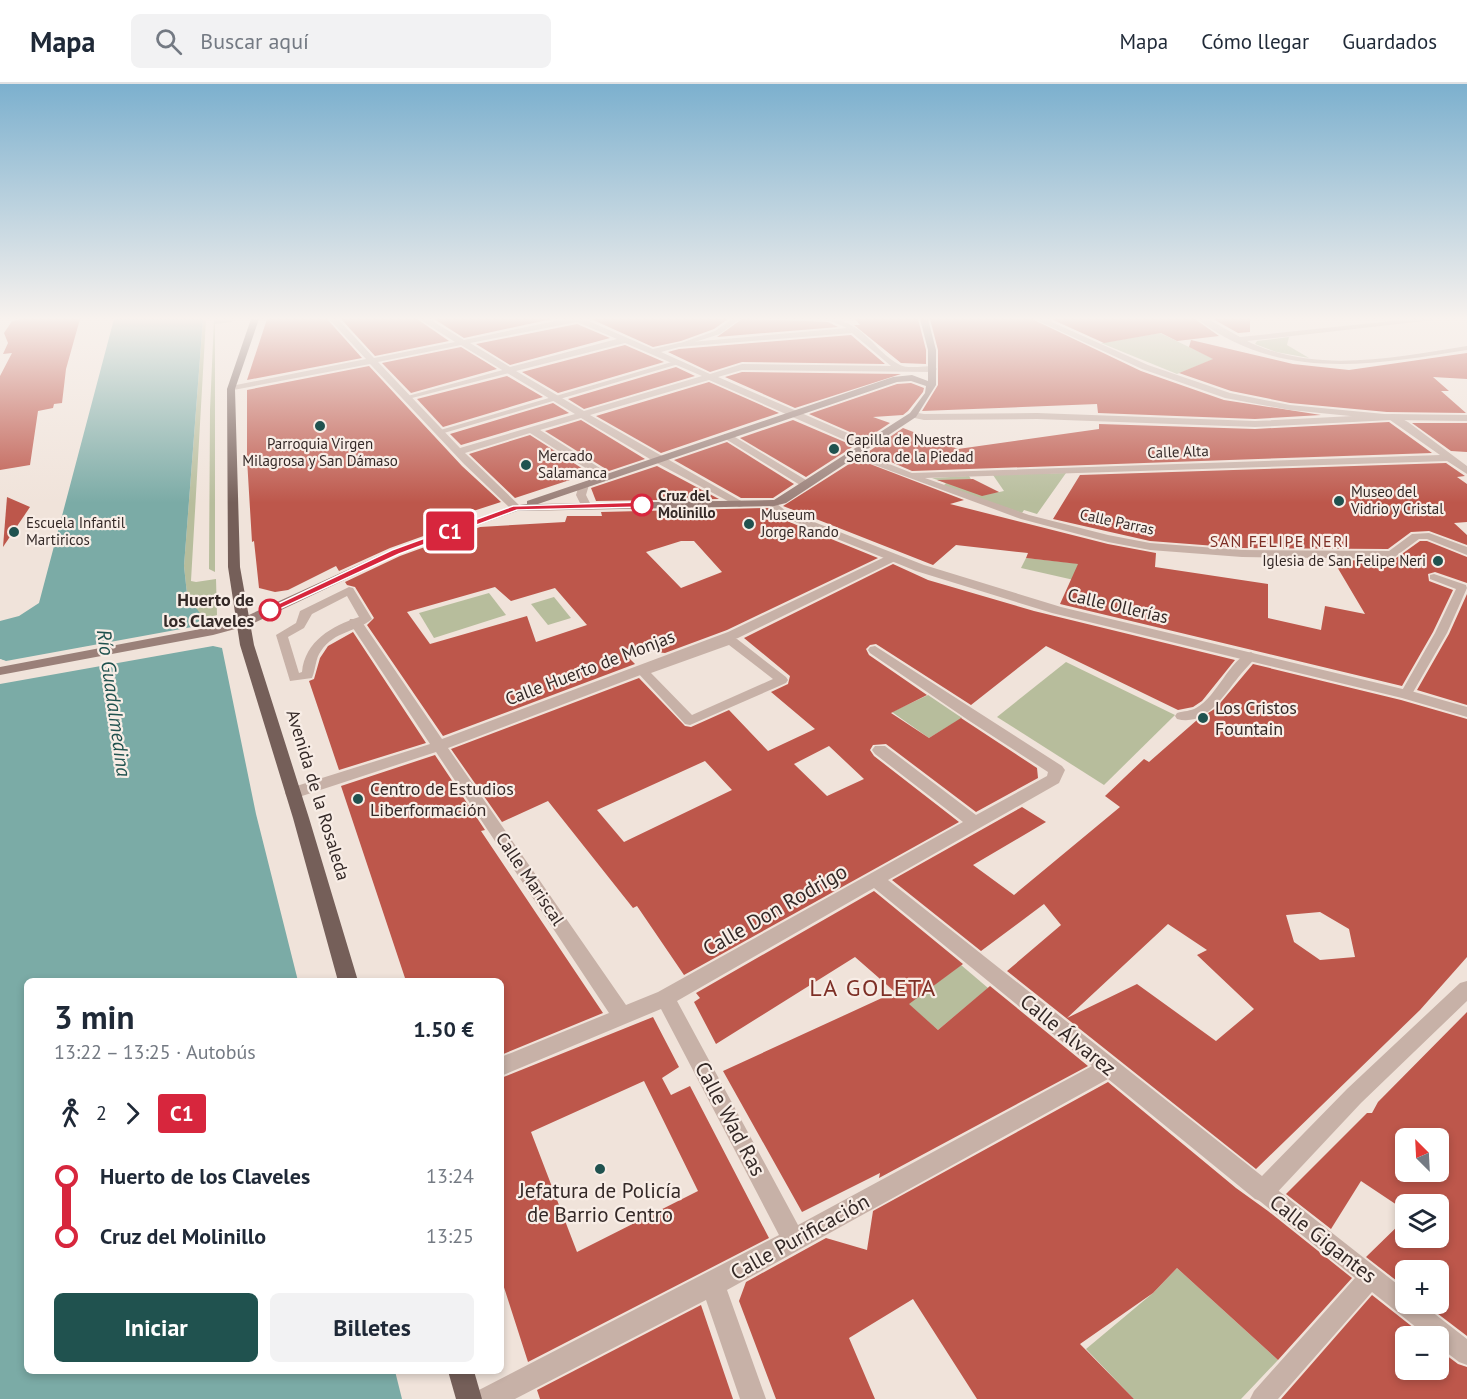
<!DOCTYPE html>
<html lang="es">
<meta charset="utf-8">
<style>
body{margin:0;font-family:"PT Sans",sans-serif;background:#f2f2f3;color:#1f2937;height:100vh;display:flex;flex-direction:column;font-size:22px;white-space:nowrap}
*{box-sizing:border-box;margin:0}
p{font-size:20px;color:#747a83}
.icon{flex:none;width:33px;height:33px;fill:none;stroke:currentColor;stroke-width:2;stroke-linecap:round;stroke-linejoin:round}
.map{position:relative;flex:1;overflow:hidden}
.sheet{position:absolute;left:24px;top:894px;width:480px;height:396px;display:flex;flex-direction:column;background:#fff;border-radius:9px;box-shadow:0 3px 9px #0003}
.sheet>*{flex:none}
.badge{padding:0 12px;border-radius:4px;font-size:21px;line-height:39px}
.needle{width:39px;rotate:336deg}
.tools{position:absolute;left:1395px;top:1044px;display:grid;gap:12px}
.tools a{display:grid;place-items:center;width:54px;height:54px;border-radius:9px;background:#fff;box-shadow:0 3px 9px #0003;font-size:30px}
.map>.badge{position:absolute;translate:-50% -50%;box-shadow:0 0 0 3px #fff}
.legs{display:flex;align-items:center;gap:9px;height:66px;padding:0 30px;font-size:20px}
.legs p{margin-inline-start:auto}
.head{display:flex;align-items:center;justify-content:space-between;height:102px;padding:0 30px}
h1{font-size:33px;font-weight:600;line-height:45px}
.primary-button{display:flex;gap:12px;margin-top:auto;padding:12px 30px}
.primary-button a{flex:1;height:69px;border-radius:9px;background:#20524f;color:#fff;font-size:24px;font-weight:600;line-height:69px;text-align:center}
.primary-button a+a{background:#f2f2f3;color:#1f2937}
ul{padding:0 30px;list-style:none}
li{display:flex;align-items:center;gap:21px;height:60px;font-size:22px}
li i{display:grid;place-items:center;width:9px;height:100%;margin:0 8px;background:currentColor}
li i::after{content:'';width:15px;height:15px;margin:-8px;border:4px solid;border-radius:50%;background:#fff}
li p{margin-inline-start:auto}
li:first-child i{background:linear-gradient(#0000 50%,currentColor 0)}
li:last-child i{background:linear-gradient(currentColor 50%,#0000 0)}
header{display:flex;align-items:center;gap:36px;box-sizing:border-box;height:84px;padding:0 30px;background:#fff;border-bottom:2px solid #e0e1e3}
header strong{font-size:28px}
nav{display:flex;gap:33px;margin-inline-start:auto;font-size:21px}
.search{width:420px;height:54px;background:#f2f2f3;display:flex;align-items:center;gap:15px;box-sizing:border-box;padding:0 21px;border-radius:9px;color:#747a83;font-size:22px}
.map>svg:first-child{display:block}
.green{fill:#b7bd9c}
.water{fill:#7baba6}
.pier{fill:#f0e3da}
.building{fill:#bd574b;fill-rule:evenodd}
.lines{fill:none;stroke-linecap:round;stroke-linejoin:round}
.pedestrian{fill:#c7b1a7;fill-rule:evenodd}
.minor{fill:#c7b1a7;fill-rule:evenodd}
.tertiary{fill:#c7b1a7;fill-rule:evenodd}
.secondary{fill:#9a8079;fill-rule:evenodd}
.primary{fill:#755f59;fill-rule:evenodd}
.line-1{fill:#d7263d;stroke:#fff;stroke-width:1.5}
.poi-dot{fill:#20524f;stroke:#f8ede6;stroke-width:2}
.stop-1-dot{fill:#fff;stroke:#d7263d;stroke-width:3}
.labels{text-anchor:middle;stroke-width:4.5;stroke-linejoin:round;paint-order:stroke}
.far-poi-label{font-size:15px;fill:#342927;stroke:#f8ede6;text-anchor:start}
.far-street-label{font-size:15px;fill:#342927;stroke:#f8ede6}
.far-stop-label{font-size:15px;font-weight:bold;fill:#342927;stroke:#f8ede6;text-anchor:start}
.far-neighbourhood-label{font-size:16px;letter-spacing:1.5px;fill:#7d2f26;stroke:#f8ede6}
.stop-label{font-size:18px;font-weight:bold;fill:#342927;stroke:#f8ede6;text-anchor:end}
.street-label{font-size:18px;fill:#342927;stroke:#f8ede6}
.poi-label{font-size:18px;fill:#342927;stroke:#f8ede6;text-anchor:start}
.water-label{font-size:20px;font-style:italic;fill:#20524f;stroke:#f8ede6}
.near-street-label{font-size:21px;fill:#342927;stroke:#f8ede6}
.near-poi-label{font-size:21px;fill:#342927;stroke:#f8ede6}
.near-neighbourhood-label{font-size:24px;letter-spacing:1.5px;fill:#7d2f26;stroke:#f8ede6}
</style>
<header>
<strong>Mapa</strong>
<div class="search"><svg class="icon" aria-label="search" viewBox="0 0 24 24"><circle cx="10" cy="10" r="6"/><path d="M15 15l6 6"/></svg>Buscar aquí</div>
<nav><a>Mapa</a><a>Cómo llegar</a><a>Guardados</a></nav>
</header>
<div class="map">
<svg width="1467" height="1315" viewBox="0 0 1467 1315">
<rect width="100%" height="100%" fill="#f0e3da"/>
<g class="green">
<path d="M203,235H206L191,497L196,498L216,495L217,531L192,543L199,530L187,510L184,482Z"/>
<path d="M214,235H233L232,238L215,240V488L209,485L210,326Z"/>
<path d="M1160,249L1214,275L1177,290L1101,259Z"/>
<path d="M1289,253L1287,261L1309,274L1276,268L1255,260L1257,257Z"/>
<path d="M1066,389L1037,430L1024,426L1022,429L943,402L946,399L932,394L969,392C976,405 989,411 1004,407L993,391Z"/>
<path d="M1026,474L1092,481L1096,501L1021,484Z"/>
<path d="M489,509L506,531L434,554L419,529Z"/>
<path d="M554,513L571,534L548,541L531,520Z"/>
<path d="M1066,578L1175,631L1104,701L997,633Z"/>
<path d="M928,611L962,634L929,654L892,628Z"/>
<path d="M961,881L988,904L938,946L908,920Z"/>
<path d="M1177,1184L1278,1276L1241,1315H1134L1086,1265L1153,1209Z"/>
</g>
<path class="water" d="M114,235H203L184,482L187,510L203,534L192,543L222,564L256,730L298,897H27V1287H395L402,1315H0V584L5,577L0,575V537L19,532L39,519Z"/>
<path class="pier" d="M203,534L206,536L197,543L219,558L222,564L213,562L0,600V575L6,577L192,543Z"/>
<g class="building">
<path d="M21,235H80L66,285L62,319L54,320L53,324L38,327L30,381L0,386V292L12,269L3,270L8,259L4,249L12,237Z"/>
<path d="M267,235H327L362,274L247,296Z"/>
<path d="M341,235H417L449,257L375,272Z"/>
<path d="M434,235H552L464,254Z"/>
<path d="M591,235H728L714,245L681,257L653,263Z"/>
<path d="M742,235L807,237L828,238L838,243L717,253Z"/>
<path d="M855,235H918L926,266V280L901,279L854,241H860Z"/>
<path d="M930,235H1032L1141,287L1224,316L1321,331L1255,335L1098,329L1097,320L922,327L938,301V266Z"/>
<path d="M1051,235H1195L1219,252L1177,257L1161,249L1104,259Z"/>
<path d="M1213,235H1250V248L1238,249Z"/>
<path d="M577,240L610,254L510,281L476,260Z"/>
<path d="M851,251L885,280L742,278L710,288L668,268L679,265Z"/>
<path d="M1191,256L1293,280L1349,286L1467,269V295L1433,293L1449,307H1441L1466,329L1387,328L1290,319L1231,307L1179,289L1213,275L1189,263Z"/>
<path d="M625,261L664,278L558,309L522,288Z"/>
<path d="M461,263L497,285L411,309L382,279Z"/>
<path d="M369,282L462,382L501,418L427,442L428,446L443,445L390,464L339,487L336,482L288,506L275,508L259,504L254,457L252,458L247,375V306Z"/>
<path d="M676,283L695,292L584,325L568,315Z"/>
<path d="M742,288L901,290L795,324L725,293Z"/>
<path d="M507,292L543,313L443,343L417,315Z"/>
<path d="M709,298L779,329L661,369L596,332Z"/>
<path d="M911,299L924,304L923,308L908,327L903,331L873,333L890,339L866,355L809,330L897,300Z"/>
<path d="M553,319L569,329L461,361L450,350Z"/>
<path d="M581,336L645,375L609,387L545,347Z"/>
<path d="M793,336L854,362L806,393L740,354Z"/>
<path d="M1389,338L1432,369L912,387L868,368L903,344L958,365L1099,345V340L1255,345Z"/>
<path d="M1412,339H1467V368L1451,367Z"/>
<path d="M530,351L594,392L587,394L585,391L515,414L469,370Z"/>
<path d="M727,358L794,400L773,414H741L674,376Z"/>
<path d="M857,375L964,416L950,420L1108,460L1156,469L1155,483L1268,500V534L1321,546L1325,522L1365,530L1333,476L1392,477L1420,457H1427L1467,473V499L1435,488L1428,490L1429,497L1453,506L1433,548L1402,602L1060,520L1078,480L1026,474L1028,469L956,461L933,481L783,422Z"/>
<path d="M1446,379L1465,392L1457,393L1467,400V438L1454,439L1467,451V461L1429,447L1411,448L1388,465L1242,464L1150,457L1053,435L1080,391Z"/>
<path d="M657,382L719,415L596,417L591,404Z"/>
<path d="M973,395L999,408L982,412L937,396Z"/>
<path d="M7,413L30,423L3,463Z"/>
<path d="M769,424L777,433L878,474L727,546L665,569L619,564L635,580L443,652L367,541L374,534L355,503L347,501L345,498L400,472L480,443L565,438L567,432H602L601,428ZM681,457H694L722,488L681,504L646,468ZM495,503L511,517L555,504L587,541L536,558L527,532L430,560L407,528Z"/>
<path d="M893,480L928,496L1034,527L1235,576L1202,617L1193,623L1178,626L1046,562L971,621L876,560L870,561L866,565L869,571L927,611L891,629L929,654L961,634L1037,684L1038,694L976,728L886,660L873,661L870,666L874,672L959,738L684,891L637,822L633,824L548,717L502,738L451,665L639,594L685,642L691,643L729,626L768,667L815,645L771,608L788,600L790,592L744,554ZM829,662L864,695L827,712L794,680ZM705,677L732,706L624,758L597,726Z"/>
<path d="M1467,510V621L1417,606L1449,550Z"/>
<path d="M353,548L426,659L339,686L309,597L314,595L320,574L328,562Z"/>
<path d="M1253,580L1401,616L1467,635V873L1420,926L1256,1085L1007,887L1061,841L1044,820L981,867L892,796L1022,723L1046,738L973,781L1014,811L1120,723L1105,712L1144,675L1149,678L1197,636L1216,624ZM1320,828L1349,845L1355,873L1320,876L1294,858L1286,831ZM1168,840L1207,866L1197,871L1254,925L1216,957L1137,900L1067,934Z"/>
<path d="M435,671L485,746L481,747L603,929L501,971V897H406L341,702Z"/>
<path d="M874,807L963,880L909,920L938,946L990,902L1088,982L879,1094L880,1089L802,1128L723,987L895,908L855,873L716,960L694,918L700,914L696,909Z"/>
<path d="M1467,928V1252L1425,1220H1438V1186H1406V1204L1366,1173L1406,1134V1154H1438V1120H1406V1127L1361,1097L1331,1145L1286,1110L1367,1029H1372L1378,1018ZM1406,1054H1438V1088H1406Z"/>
<path d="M653,933L679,983L662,994L671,1011L690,1002L769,1154L528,1278L501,1194V994ZM644,997L698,1107L577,1168L531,1048Z"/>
<path d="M1108,998L1236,1104L1268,1127L1352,1194L1278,1276L1177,1184L1153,1209L1080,1260L1134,1315H977L913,1215L849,1254L875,1315H776L739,1217L746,1198L826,1154L867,1166L873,1127Z"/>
<path d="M1372,1211L1424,1252H1406V1286H1438V1265L1458,1280L1467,1283V1315H1281Z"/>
<path d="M701,1221L733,1315H540L537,1306Z"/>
</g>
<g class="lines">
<g class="pedestrian">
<path d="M732,235H740L720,250L679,263L675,261L715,247Z"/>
<path d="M675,277L682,279L444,349L437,347Z"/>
<path d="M510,284H513V288L408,315L404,313Z"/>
<path d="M1434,490L1466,501L1467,504L1447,549L1412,610L1406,614L1400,610L1435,549L1456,505L1430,495V491Z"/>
<path d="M349,503L353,504L372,535C357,548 334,547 321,567C315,575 316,585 312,594L290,597L276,551L296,539L300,527ZM347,512L359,533C332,542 305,557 302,588L299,589L288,553L304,544L312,530Z"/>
<path d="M729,553L737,555L786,593L788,596L786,599L690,641L685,640L637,588L639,585ZM729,561L773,595L692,631L651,589Z"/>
<path d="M1251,568L1257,572C1252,578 1246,584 1241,590C1225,609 1207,643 1177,635L1175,632L1177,629C1184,627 1191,627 1196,624C1218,612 1229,575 1251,568Z"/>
<path d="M1263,1097L1270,1100L1406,1207V1220H1422L1467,1255V1281L1459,1278L1438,1262V1252H1427L1372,1208L1278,1315H1250L1254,1307L1355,1194L1256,1114L1253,1107L1256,1100Z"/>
</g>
<g class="minor">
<path d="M329,235H338L374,274L455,258L419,235H429L464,256L565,235H584L653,265L679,259L847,244L826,235C863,235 872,266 900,281C908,285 924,282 933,282L937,285L933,288L742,286L718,293L866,357L870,362L865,365L709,296L590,331L743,418V422L739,423L655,378L581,334L540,346L611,391V395H603L530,349L465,369L520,422L522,424L516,427L512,426L464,380L370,280L228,307L227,305L231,302L366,275ZM577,238L617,255L510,283L470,259ZM852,249L891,282L742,280L710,290L661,268L679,263ZM625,259L702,292L584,327L516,287ZM461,261L575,330L460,364L378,278Z"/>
<path d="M1034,235H1045L1148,281L1230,309L1290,321L1395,331L1408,338L1467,382V390L1447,377L925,394L1029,431L1108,451L1150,459L1242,466L1389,467L1412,450L1429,449L1467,463V471L1427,455H1419L1392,475L1242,473L1150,466L1108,458L1021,435L861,376L854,369V365H862L869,372L912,389L1440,371L1390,336L1290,326L1225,314L1142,285Z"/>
<path d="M1197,235H1208L1240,253L1411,235H1442L1247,257C1316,291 1395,273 1467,262V266C1372,281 1280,298 1197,235Z"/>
<path d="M724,350H730L806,396L815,399L810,402L800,401L724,354Z"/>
<path d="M584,398L589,401L586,411L591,421L586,424L582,423L576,411L579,401Z"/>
<path d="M891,470L897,474L895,477L738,554L448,664L626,921L658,908L963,738L875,670L872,666L875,662H885L976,731L1047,692L1048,688L968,636L870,569L868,566L870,563L875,562L1062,682L1065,686L1059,699L888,796L1262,1092L1347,1005L1460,899L1467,897V917L1361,1019L1271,1115L1263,1118L1255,1115L1108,995L727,1206L766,1315H740L706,1216L515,1315H475L479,1306L779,1151L661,925L501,992V973L609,929L436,668L299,713H287L285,709L287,705L430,660L349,538L350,535H360L442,655L728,548ZM874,804L1092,982L798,1141L677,917Z"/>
</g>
<g class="tertiary">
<path d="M913,328L924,330L1037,329L1255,337L1392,330L1467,331V337L1392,336L1255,343L1037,335L924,336L910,333V329Z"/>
<path d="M772,416L786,427L924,481L1061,523L1411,607L1467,623V633L1402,614L1052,529L916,487L778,431L767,419Z"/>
</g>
<path class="secondary" d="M920,235H928L936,266V301L916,333L786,419L774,422L517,427L399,470L250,541L213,551L0,591V583L211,543L240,535L391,466L512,422L527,420V417L893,293L912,291L928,297V266ZM911,297L926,302L925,309L910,329L774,416L538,420L897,298Z"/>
<g class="primary">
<path d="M251,235H259L235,305L240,483L254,561L309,734L358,897H338L293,734L240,561L228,483L227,305Z"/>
<path d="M448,1287H474L482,1315H456Z"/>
</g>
</g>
<linearGradient id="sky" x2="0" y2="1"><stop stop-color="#7cb0ce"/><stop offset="0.56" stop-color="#f8f2ee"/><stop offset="1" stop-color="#f8f2ee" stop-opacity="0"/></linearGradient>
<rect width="1467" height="419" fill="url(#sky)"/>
<path class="line-1" d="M642,418L645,419V423L517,426L399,470L273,528L265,526L392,466L513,422Z"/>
<g class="poi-dot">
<circle cx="320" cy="342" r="6"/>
<circle cx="834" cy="365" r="6"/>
<circle cx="526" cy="381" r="6"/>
<circle cx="1339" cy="417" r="6"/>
<circle cx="749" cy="440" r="6"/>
<circle cx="14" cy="448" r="6"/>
<circle cx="1438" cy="477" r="6"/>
<circle cx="1203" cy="634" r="6"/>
<circle cx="358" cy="715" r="6"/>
<circle cx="600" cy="1085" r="6"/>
</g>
<g class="stop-1-dot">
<circle cx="642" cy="421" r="10"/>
<circle cx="270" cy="526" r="10"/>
</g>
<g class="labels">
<g class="far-poi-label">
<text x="846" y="361">Capilla de Nuestra<tspan x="846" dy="17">Señora de la Piedad</tspan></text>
<text x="320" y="365" text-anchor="middle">Parroquia Virgen<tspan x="320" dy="17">Milagrosa y San Dámaso</tspan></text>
<text x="538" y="377">Mercado<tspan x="538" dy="17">Salamanca</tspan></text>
<text x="1351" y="413">Museo del<tspan x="1351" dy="17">Vidrio y Cristal</tspan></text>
<text x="761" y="436">Museum<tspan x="761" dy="17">Jorge Rando</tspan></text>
<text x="26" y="444">Escuela Infantil<tspan x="26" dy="17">Martiricos</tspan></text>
<text x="1426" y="482" text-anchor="end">Iglesia de San Felipe Neri</text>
</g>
<g class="far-street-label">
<text transform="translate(1178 368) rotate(-2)" y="5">Calle Alta</text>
<text transform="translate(1117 438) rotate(12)" y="5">Calle Parras</text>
</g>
<g class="far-stop-label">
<text x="658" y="417">Cruz del<tspan x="658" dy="17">Molinillo</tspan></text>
</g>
<g class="far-neighbourhood-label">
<text x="1280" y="463">SAN FELIPE NERI</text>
</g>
<g class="stop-label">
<text x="254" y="522">Huerto de<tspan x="254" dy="21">los Claveles</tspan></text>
</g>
<g class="street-label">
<text transform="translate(1118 522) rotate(13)" y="6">Calle Ollerías</text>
<text transform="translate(590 584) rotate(-21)" y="6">Calle Huerto de Monjas</text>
<text transform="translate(318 711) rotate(73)" y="6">Avenida de la Rosaleda</text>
<text transform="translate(530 795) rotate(56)" y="6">Calle Mariscal</text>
</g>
<g class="poi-label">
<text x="1215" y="630">Los Cristos<tspan x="1215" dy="21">Fountain</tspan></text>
<text x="370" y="711">Centro de Estudios<tspan x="370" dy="21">Liberformación</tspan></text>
</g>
<g class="water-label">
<text transform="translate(114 619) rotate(82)" y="7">Río Guadalmedina</text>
</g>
<g class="near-street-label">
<text transform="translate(775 826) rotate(-30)" y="7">Calle Don Rodrigo</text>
<text transform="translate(1068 951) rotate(39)" y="7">Calle Álvarez</text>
<text transform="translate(730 1035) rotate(62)" y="7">Calle Wad Ras</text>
<text transform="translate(800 1153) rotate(-29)" y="7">Calle Purificación</text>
<text transform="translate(1323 1155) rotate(38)" y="7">Calle Gigantes</text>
</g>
<g class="near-poi-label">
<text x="600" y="1114">Jefatura de Policía<tspan x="600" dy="24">de Barrio Centro</tspan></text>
</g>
<g class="near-neighbourhood-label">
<text x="873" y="912">LA GOLETA</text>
</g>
</g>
</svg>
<div class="tools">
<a><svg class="needle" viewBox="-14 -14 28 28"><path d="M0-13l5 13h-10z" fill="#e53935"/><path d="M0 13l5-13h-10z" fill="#747a83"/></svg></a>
<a><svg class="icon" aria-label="layers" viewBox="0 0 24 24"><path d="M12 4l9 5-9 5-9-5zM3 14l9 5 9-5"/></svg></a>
<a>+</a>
<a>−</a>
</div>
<b class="badge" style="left:450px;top:447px;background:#d7263d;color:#fff">C1</b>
<section class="sheet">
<div class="head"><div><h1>3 min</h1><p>13:22 – 13:25 · Autobús</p></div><b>1.50 €</b></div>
<div class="legs"><svg class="icon" aria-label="walk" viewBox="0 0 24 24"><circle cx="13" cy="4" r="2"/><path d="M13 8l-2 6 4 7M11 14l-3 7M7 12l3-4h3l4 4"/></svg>2<svg class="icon" aria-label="forward" viewBox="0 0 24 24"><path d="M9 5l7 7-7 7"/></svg><b class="badge" style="background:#d7263d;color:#fff">C1</b></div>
<ul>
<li><i style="color:#d7263d"></i><b>Huerto de los Claveles</b><p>13:24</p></li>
<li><i style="color:#d7263d"></i><b>Cruz del Molinillo</b><p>13:25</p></li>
</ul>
<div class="primary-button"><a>Iniciar</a><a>Billetes</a></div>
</section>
</div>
